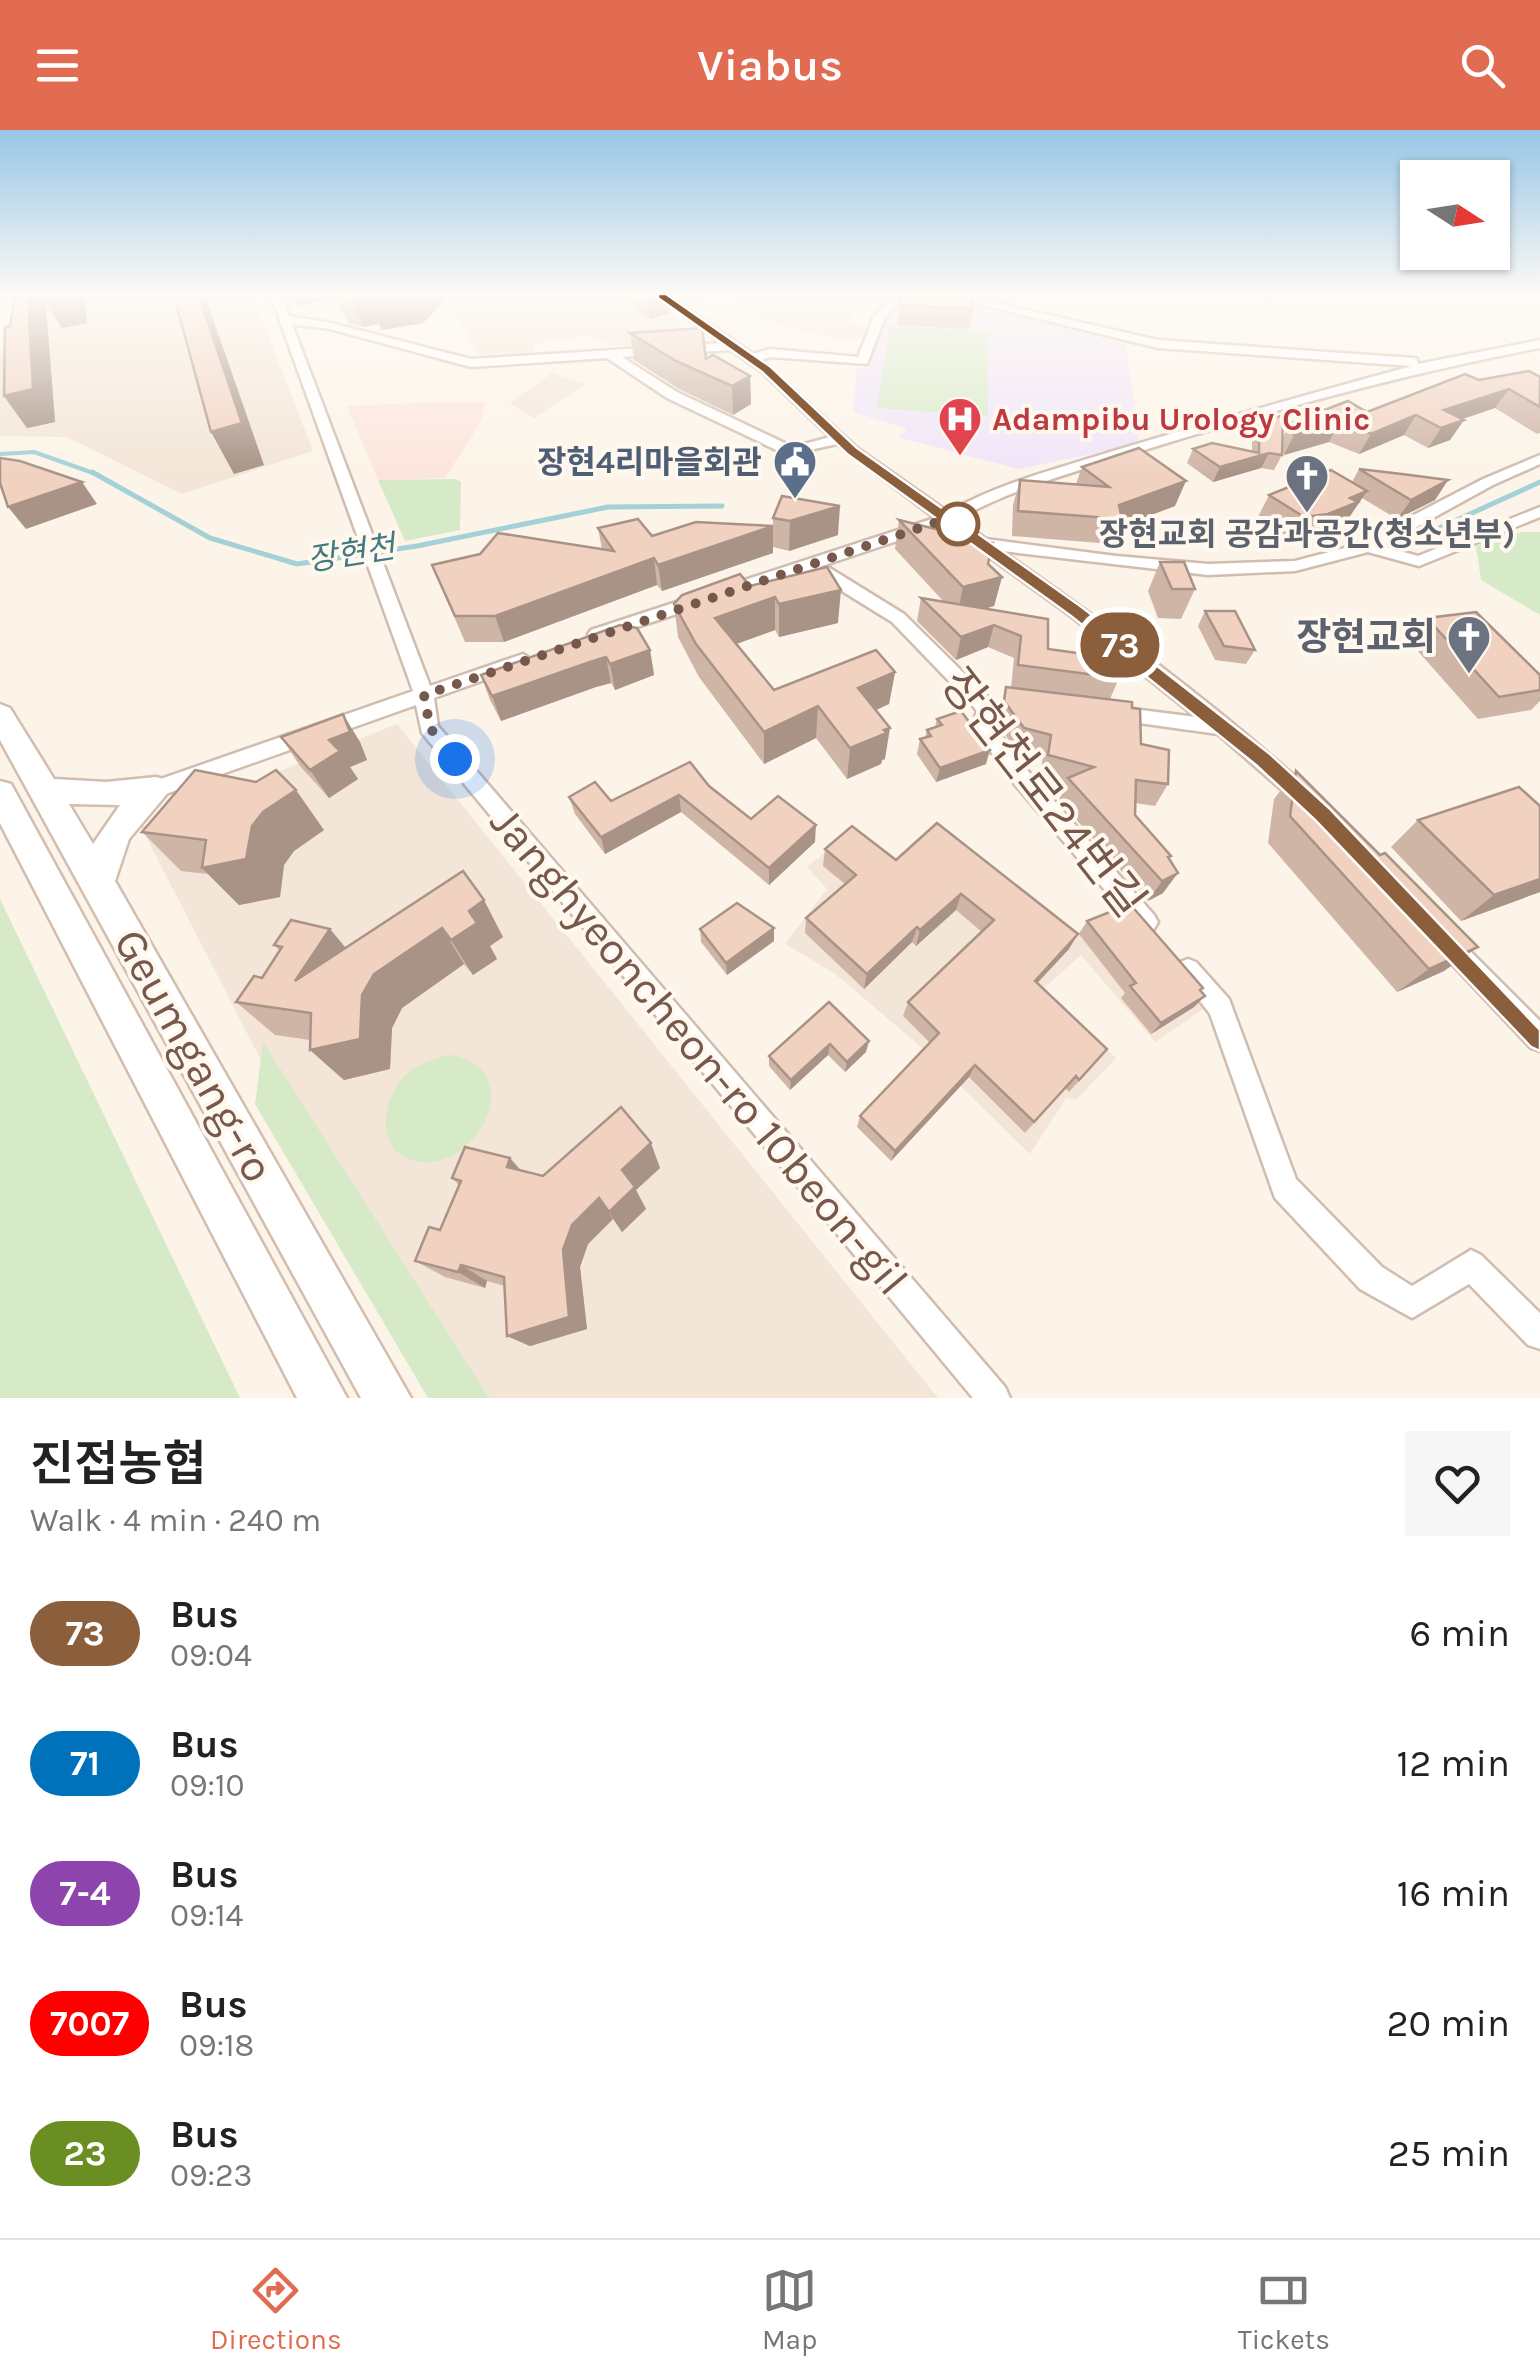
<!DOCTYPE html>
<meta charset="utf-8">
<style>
body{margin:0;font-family:Karla,"Noto Sans KR",sans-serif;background:#f6f6f6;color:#222;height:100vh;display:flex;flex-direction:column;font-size:38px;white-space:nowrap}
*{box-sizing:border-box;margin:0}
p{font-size:32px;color:#767676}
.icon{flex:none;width:55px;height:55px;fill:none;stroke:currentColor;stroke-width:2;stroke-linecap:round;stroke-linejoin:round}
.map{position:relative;height:1268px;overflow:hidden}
.panel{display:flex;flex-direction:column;background:#fff;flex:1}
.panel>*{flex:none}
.badge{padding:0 20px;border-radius:32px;font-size:35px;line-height:65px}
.needle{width:65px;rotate:102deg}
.controls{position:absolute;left:1400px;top:30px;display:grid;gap:20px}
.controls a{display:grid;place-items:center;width:110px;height:110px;border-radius:0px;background:#fff;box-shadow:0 2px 8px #0004;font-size:50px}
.you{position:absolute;width:50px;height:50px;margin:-25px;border:8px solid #fff;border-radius:50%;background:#1a73e8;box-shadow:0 0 0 15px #1a73e833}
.map>.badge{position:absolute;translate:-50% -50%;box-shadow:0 0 0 5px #fff}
.round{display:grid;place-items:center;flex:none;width:105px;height:105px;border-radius:0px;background:#f6f6f6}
.head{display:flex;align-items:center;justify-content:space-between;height:170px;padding:0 30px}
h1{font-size:48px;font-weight:600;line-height:75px}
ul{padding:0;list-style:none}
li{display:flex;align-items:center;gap:30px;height:130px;padding:0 30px}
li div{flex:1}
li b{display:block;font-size:38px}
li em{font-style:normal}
li .badge{min-width:110px;font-weight:700;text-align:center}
header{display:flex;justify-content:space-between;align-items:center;height:130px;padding:0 30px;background:#e26c51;color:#fff;font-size:45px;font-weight:600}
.tabs{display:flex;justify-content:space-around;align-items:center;height:140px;border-top:2px solid #e0e0e0;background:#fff;font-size:28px;color:#767676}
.tabs a{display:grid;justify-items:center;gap:5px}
.tabs .on{color:#e26c51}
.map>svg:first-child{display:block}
.residential{fill:#f3e5d7}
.commercial{fill:#fce5dd}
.education{fill:#f0e5f9}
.green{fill:#d6eac7}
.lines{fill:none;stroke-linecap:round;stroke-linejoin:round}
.stream-far1{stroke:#a3d1d7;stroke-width:4}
.stream{stroke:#a3d1d7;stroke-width:5}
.street-casing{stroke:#d0bdb0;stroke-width:5}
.secondary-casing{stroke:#d3bdae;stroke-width:5}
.street{fill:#fff;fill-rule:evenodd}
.secondary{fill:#fff;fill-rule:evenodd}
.wall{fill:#cfb5a6}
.shaded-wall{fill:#a99387}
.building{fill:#f1d2c1;stroke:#a99387;stroke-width:2.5}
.line{fill:#8b5e3c;stroke:#fff;stroke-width:2.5}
.walk{stroke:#76594c;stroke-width:10;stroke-dasharray:0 18}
.stop-dot{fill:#fff;stroke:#8b5e3c;stroke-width:5}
.labels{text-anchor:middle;stroke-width:8;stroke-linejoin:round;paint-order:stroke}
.far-health-label{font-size:32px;font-weight:bold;fill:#be3a42;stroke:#fff8ef;text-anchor:start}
.far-service-label{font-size:32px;font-weight:bold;fill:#4e5e75;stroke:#fff8ef;text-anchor:end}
.far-worship-label{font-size:32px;font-weight:bold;fill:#5b616d;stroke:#fff8ef}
.far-water-label{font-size:32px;font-style:italic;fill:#437a81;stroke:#fff8ef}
.worship-label{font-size:38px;font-weight:bold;fill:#5b616d;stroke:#fff8ef;text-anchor:end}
.near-street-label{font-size:45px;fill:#76594c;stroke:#fff8ef}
</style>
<header><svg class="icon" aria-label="menu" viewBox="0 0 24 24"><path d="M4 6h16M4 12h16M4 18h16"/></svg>Viabus<svg class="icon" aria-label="search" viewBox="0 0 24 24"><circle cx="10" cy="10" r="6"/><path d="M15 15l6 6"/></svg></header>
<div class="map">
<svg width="1540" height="1268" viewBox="0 0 1540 1268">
<rect width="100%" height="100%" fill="#fcf4e8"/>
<g class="residential">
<path d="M31,166H253L313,321L182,364L67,307L0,306V224Z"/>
<path d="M451,166H645L685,193L661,201L674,214L611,215L589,205L537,213L532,223L479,224L447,170Z"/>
<path d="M745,166H891L881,176L837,167L851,184L852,194L870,198L867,207L836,209L741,184Z"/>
<path d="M552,243L585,254L534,288L510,273Z"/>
<path d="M397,594L938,1268H445L354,1111L141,697Z"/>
<path d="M937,694L1066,809L1124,775L1208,876L1155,912L1081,825L1044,858L1116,928L1077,969L1066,968L1030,1024L912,909L834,843L785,814L827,759L807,737L849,704L893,731Z"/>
</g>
<path class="commercial" d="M433,272H485L482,290L445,348L378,350L347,276Z"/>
<path class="education" d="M904,166H939L1125,212L1140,314L1018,339L898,307L907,299L853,282L857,238H868L883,185Z"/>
<g class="green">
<path d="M890,195L988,202V286L877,278Z"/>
<path d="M456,349L461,352L460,400L405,411L378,350Z"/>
<path d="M1522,402H1540V485L1481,450L1476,416Z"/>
<path d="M0,769L240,1268H0Z"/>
<path d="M263,912L489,1268H428L255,974Z"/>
<path d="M451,925C536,940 469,1056 407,1028C375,1014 384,969 403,948C416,934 433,928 451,925Z"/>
</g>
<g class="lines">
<path class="stream-far1" d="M0,324L34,322L96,344"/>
<g class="stream">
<path d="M92,342L210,408L297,434L417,416L608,377L722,376"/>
<path d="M1402,415L1540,352"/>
</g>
<defs>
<g id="street">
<path d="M0,166H12L0,171Z"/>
<path d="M271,166H282L289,186L331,193L471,229L721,213L657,166H669L753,224L770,219L858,227L874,186L894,166H906L885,187L867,234L771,227L761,230L857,318L948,382C998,354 1052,340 1107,323C1208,292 1310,264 1412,236L1158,218L946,166H966L1158,210L1413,228L1417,229L1418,234L1540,210V218C1403,244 1269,281 1135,323C1075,342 1013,358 958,389L986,409L1116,426L1208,434L1295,431L1356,415L1483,349L1540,325V334L1493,355L1382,416L1418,426L1540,377V387L1419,436L1368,422L1295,441L1208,445L1002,421C1109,496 1216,574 1312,662L1315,668L1312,674H1298L1218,604L1110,589L1107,584L1117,577L1196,587L1071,486L945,395L819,437H828L904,484L987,566L996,581L993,594L1020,632L1154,785L1158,792L1154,799L1146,802L1138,799L1006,644L973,595L977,581L973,576L892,492L816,445V438L726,467L718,462L720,458L935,388L837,314L787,325L667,268L607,228L471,237L330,199L292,194L430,556L523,524L532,530L529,534L434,568L438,596L1005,1257L1010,1268H973L422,603L416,575L163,665H149L146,659L149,653L413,561ZM731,220L762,242L830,307L793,317L677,262L622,227Z"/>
<path d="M698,465L706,471L704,475L597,510L588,504L591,500Z"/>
<path d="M1444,799L1452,803L1540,891V921L1531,918L1436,817L1432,810L1436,803Z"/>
<path d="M1188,829L1196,832L1229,869L1296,1049L1382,1137L1412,1156L1471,1120L1481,1125L1540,1183V1219L1528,1215L1469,1154L1412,1188L1360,1159L1275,1068L1210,884L1176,840L1180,832Z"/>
</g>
<g id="secondary">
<path d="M0,574L10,578L54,649L106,652L156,647L167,650L171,659L129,709L115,751L411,1268H361L0,610ZM69,674L120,675L93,714Z"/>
<path d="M0,651L11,654L347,1268H297L0,693Z"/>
</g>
</defs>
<use href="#street" class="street-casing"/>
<use href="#secondary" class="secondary-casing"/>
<use href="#street" class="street"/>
<use href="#secondary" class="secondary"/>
</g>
<g class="wall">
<path d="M15,166H85L87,193L62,198L46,177L55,292L27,298L4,266L10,196Z"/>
<path d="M293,166H449L423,193L381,200L379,194L363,197L350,194L341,181L336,168L299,176Z"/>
<path d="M617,166H669L670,183L650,189Z"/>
<path d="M901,166L973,179L969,199L897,195Z"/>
<path d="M630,203L750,246L751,274L733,285L679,259L634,230Z"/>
<path d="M1540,247V303L1537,304L1495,278L1462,289L1464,290L1450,310L1428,318L1404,305L1359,324L1329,312L1284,325L1282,318V325L1274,340L1261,338L1213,352L1187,333L1193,319L1252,322V309L1259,294L1282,309L1290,293L1367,282L1479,250Z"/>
<path d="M1082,337L1175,376L1119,397L1112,414L1012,406L1013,375L1020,350L1076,354Z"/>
<path d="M1359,339L1448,350L1435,370L1397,389L1362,368L1344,395L1315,407L1291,409L1258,387L1269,365L1352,352Z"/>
<path d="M782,366L838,405L789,421L773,417V388Z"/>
<path d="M899,390L988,434L1002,447L994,476L985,479L1048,519L1113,540L1119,548L1110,569L1132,578L1141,614L1168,654L1155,676L1135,673V685L1171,726L1169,729L1163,763L1148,771L1059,670L1066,654L1039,648L1043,627L1016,620L997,593L1006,557L1011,558L1014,528L988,517L956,530L917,491L921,468L944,472L895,419Z"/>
<path d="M598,398L652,406L773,423L662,461L657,455L504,512H465L432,435L602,419Z"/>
<path d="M1160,432L1195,459L1181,489L1158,488L1148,461Z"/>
<path d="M750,456L838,493L779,507L775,500L736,514L774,560L895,542L889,574L876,580L885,629L882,630L881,634L847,649L816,608L764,634L699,547L678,507L674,474Z"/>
<path d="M1205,481L1255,520L1246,534L1215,530L1198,496Z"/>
<path d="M1427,488L1540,545V571L1531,580L1478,589L1409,511Z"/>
<path d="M650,520L654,545L615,560L611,553L596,557L501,591L490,570L481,545Z"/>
<path d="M937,589L986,634L936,652L917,624L920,609L925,608L927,600L935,597Z"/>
<path d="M281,607L360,612L367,630L350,637L358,649L329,668L300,636Z"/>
<path d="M1296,641L1380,725L1444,841L1397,862L1268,713L1274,669Z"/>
<path d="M709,656L751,689L815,712L769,755L681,682L605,724L575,684L569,667L611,671Z"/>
<path d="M1540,676V762L1461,791L1391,717L1418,690Z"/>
<path d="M324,700L294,721L284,735L280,767L239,775L208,744L181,741L142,702Z"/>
<path d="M825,719L896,730L1069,819L1037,853L1096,932L1069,962L1065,958L1025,1003L969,947L891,1031L857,997L860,986L930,913L903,886L908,872L982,802L956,780L916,816L912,812L864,859L805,803L806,788L845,754L823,736Z"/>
<path d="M463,741L503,807L490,816L497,829L473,845L464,834L402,878L392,898L390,939L344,950L310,920V910L275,905L236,872L262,848L280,821L274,815L346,818Z"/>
<path d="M1087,791L1203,858L1201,861L1205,866L1194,877L1151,904L1121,868L1125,863L1079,804Z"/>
<path d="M700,799L774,811L727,845L701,812Z"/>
<path d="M829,872L866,922L845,942L828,925L790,960L769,936V926Z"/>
<path d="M660,1038L636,1060L646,1079L622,1102L613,1089L588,1114L580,1137L587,1199L530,1216L507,1206L505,1156L487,1151L485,1158L445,1147L415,1131L440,1100L459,1055L452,1048L521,1040L543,1046Z"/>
</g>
<g class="shaded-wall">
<path d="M28,166H39L46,177L55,292L27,298L4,266Z"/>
<path d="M48,166H85L87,193L62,198L43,167Z"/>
<path d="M199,166H205L264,335L234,344L211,302Z"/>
<path d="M295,166H335L336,168L299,176Z"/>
<path d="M414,166H449L423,193L381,200L372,174Z"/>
<path d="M648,166H669L670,183L650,189Z"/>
<path d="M681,166H698L682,170Z"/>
<path d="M369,168L379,194L363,197L353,171Z"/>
<path d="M750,246L751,274L733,285L732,256Z"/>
<path d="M1509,259L1495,278L1439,297L1444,280Z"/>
<path d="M1416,285L1404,305L1359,324L1371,304Z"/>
<path d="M1464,290L1450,310L1428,318L1441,298Z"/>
<path d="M1340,292L1329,312L1284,325L1294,305Z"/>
<path d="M1269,323L1261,338L1213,352L1220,337Z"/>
<path d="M1448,350L1435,370L1397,389L1411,370Z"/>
<path d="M1186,351L1175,376L1119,397L1122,389L1119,375Z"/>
<path d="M82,352L97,374L26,399L8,377Z"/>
<path d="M1367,361L1344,395L1315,407L1328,384L1350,368Z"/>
<path d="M840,376L838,405L789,421L790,391Z"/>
<path d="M773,396V423L662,461L658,435Z"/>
<path d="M654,428L657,455L504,512L495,486Z"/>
<path d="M1002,447L994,476L957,486L963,457Z"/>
<path d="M841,460L838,493L779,507V474Z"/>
<path d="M775,467V500L717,521L715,488Z"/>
<path d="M994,495L988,517L956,530L961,507Z"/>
<path d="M650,520L654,545L615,560L610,534Z"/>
<path d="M606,527L611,553L596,557L501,591L492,566L590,532Z"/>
<path d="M895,542L889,574L854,590L858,558Z"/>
<path d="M818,576L816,608L764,634V602Z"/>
<path d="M343,584L360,612L367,630L350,637L358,649L329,668L310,640L329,610Z"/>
<path d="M890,598L885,629L882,630L881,634L847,649L850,618Z"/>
<path d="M990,620L986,634L936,652L940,638Z"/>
<path d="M296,660L324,700L294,721L284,735L280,767L239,775L202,738L263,682Z"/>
<path d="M679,665L681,682L605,724L601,707Z"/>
<path d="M816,695L815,712L769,755V738Z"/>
<path d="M1178,743L1163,763L1148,771L1162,751Z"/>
<path d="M1540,749V762L1461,791L1494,765Z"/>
<path d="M961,764L956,780L916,816L920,800Z"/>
<path d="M484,770L503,807L490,816L497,829L473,845L451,810L469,781Z"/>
<path d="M917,797L912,812L864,859L867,844Z"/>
<path d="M442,798L464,834L402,878L392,898L390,939L344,950L310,920L362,865L374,844Z"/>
<path d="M774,798V811L727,845L726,833Z"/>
<path d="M330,799L360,835L295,851Z"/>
<path d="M1078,804L1069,819L1026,865L1035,851Z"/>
<path d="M1478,817L1444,841L1397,862L1429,839Z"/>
<path d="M1205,866L1194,877L1151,904L1161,893Z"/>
<path d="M869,911L866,922L845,942L847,932Z"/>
<path d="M830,914L828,925L790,960L791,950Z"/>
<path d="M975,935L969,947L891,1031L895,1021Z"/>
<path d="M651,1013L660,1038L636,1060L646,1079L622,1102L609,1082L622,1040Z"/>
<path d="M510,1028L531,1052L507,1037Z"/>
<path d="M599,1068L613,1089L588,1114L580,1137L587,1199L530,1216L507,1206L563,1120L572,1095Z"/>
<path d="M461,1135L487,1151L485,1158L458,1142Z"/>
</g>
<g class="building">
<path d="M15,166H28L33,259L4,266L5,197L10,196Z"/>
<path d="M174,166H199L242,293L211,302Z"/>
<path d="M339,166H414L372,174L369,168L353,171Z"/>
<path d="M901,166H973V179L900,175Z"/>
<path d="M702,198L706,229L713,225L750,246L732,256L676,231L630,203Z"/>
<path d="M1529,241L1540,247V277L1509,259L1444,280L1464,290L1441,298L1416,285L1371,304L1340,292L1294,305L1290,293L1348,271L1367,282L1465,244L1479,250Z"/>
<path d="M1283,285L1282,325L1269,323L1220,337L1193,319L1212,313L1259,323V294Z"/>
<path d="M1139,318L1186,351L1119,375L1122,389L1018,381L1020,350L1109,357L1082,337Z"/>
<path d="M0,328L20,331L82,352L8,377L0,353Z"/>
<path d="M1359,339L1402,344L1448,350L1411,370Z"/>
<path d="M1331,340L1367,361L1350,368L1358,372L1328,384L1304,387L1269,365Z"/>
<path d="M782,366L840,376L790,391L773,388Z"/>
<path d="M638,389L652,406L696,392L773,396L658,435L654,428L495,486H455L432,435L480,424L498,403L614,421L598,398Z"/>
<path d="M899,390L993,413L988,434L1002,447L963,457Z"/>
<path d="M1160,432H1184L1195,459H1172Z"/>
<path d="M827,437L841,460L779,474L775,467L715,488L774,560L876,520L895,542L858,558L890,598L884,600L887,603L850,618L818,576L764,602L696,514L674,474L682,465L740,444L750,456Z"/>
<path d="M921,468L1048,489V519L1106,527L1112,531L1113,540L1118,541L1119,548L1018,535L1021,506L994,495L961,507Z"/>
<path d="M1205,481H1235L1255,520L1224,516Z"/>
<path d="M1476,482L1540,545V560L1499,567L1427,488Z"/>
<path d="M620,495L637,498L650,520L610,534L606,527L590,532L492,566L481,545Z"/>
<path d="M1006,557L1132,572V578L1140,579L1141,614L1169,620L1168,654L1136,650L1135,685L1171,726L1168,727L1178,743L1162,751L1068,648L1094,637L1048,625L1051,605L1024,598L1004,571Z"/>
<path d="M961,581L990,620L940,638L920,609L931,606L927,600L942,595L937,589Z"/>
<path d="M343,584L350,602L329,610L340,621L310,640L281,607Z"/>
<path d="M690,632L709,656L751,689L778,666L816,695L769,738L679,665L601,707L569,667L595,652L611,671Z"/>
<path d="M195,640L256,652L276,640L296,660L263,682L252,696L246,729L202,738L206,710L142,702Z"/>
<path d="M1296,641L1380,725L1385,723L1478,817L1429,839L1290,686Z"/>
<path d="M1519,657L1540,676V749L1494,765L1418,690Z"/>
<path d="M937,693L1078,804L1035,851L1107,919L1079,950L1076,946L1034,992L975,935L895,1021L860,986L939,903L908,872L994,790L961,764L920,800L917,797L867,844L806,788L856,745L825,719L852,696L896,730Z"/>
<path d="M463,741L484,770L469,781L477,793L451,810L442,798L374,844L362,865L360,909L310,920L311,883L236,872L254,846L262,848L282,817L274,815L291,790L330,799L295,851Z"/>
<path d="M737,773L774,798L726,833L700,799Z"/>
<path d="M1130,774L1203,858L1200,860L1205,866L1161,893L1130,856L1136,853L1087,791Z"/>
<path d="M829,872L869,911L847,932L830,914L791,950L769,926Z"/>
<path d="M621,977L651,1013L622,1040L635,1057L609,1082L599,1068L572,1095L563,1120L569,1187L507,1206L504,1147L461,1135L458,1142L415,1131L429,1097L440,1100L461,1051L452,1048L465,1017L510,1028L507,1037L543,1046Z"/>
</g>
<linearGradient id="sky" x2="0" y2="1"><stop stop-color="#97c6e7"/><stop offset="0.48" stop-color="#fefaf5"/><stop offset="1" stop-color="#fefaf5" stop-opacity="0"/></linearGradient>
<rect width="1540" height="344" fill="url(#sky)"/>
<path class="line" d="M658,164H666L771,237L857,318L1083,478L1270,624L1329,678L1540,900V921L1531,917L1315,690L1256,635L1071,486L847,324L762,242L658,168Z"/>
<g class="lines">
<path class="walk" d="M455,629L430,598L424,565L949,388L958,394"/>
</g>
<defs>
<symbol id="hospital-pin" viewBox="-11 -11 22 30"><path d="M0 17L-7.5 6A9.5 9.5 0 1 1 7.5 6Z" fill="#e0444e" stroke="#fff8ef"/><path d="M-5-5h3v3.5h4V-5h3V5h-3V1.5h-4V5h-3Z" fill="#fff"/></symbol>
<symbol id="civic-pin" viewBox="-11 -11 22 30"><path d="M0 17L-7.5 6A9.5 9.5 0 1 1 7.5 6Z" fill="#5c6f8a" stroke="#fff8ef"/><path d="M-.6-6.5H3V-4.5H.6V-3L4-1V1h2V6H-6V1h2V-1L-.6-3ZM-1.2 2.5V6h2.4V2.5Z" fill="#fff"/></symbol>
<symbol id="church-pin" viewBox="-11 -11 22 30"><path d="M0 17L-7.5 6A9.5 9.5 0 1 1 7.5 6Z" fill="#6b7280" stroke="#fff8ef"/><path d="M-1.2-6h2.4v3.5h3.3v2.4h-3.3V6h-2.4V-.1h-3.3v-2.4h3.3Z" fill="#fff"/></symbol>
</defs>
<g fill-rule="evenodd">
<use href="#hospital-pin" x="935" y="264" width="50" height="68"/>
<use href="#civic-pin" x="770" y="307" width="50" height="68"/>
<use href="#church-pin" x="1282" y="321" width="50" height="68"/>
<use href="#church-pin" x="1444" y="482" width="50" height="68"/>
</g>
<circle class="stop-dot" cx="958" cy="394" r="20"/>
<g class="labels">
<g class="far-health-label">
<text x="992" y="300">Adampibu Urology Clinic</text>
</g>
<g class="far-service-label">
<text x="762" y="343">장현4리마을회관</text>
</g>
<g class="far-worship-label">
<text x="1307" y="415">장현교회 공감과공간(청소년부)</text>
</g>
<g class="far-water-label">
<text transform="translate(351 423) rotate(-9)" y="11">장현천</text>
</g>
<g class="worship-label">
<text x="1436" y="520">장현교회</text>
</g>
<g class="near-street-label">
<text transform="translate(1044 662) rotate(52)" y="16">장현천로24번길</text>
<text transform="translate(700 920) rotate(50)" y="16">Janghyeoncheon-ro 10beon-gil</text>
<text transform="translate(195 925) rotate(61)" y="16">Geumgang-ro</text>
</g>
</g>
</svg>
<div class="controls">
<a><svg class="needle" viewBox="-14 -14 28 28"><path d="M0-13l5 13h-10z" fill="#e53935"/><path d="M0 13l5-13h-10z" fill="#767676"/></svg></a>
</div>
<div class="you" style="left:455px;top:629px"></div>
<b class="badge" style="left:1120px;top:515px;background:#8b5e3c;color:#fff">73</b>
</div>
<section class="panel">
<div class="head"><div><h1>진접농협</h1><p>Walk · 4 min · 240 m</p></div><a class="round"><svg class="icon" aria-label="heart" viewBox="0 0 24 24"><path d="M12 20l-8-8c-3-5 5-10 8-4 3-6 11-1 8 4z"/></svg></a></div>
<ul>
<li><span class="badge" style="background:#8b5e3c;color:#fff">73</span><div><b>Bus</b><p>09:04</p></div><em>6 min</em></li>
<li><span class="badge" style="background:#0072bc;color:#fff">71</span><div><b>Bus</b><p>09:10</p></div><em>12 min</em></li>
<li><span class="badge" style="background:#8e44ad;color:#fff">7-4</span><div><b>Bus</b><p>09:14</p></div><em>16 min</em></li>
<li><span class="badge" style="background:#f00;color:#fff">7007</span><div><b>Bus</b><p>09:18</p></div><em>20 min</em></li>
<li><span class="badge" style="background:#6b8e23;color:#fff">23</span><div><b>Bus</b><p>09:23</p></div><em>25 min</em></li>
</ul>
</section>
<nav class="tabs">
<a class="on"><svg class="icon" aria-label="directions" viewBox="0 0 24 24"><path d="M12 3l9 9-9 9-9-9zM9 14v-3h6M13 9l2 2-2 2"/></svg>Directions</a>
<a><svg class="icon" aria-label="map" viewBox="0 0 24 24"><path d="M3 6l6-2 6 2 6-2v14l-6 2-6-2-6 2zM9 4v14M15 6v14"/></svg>Map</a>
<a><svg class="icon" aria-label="tickets" viewBox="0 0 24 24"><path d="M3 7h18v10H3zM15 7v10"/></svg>Tickets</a>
</nav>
